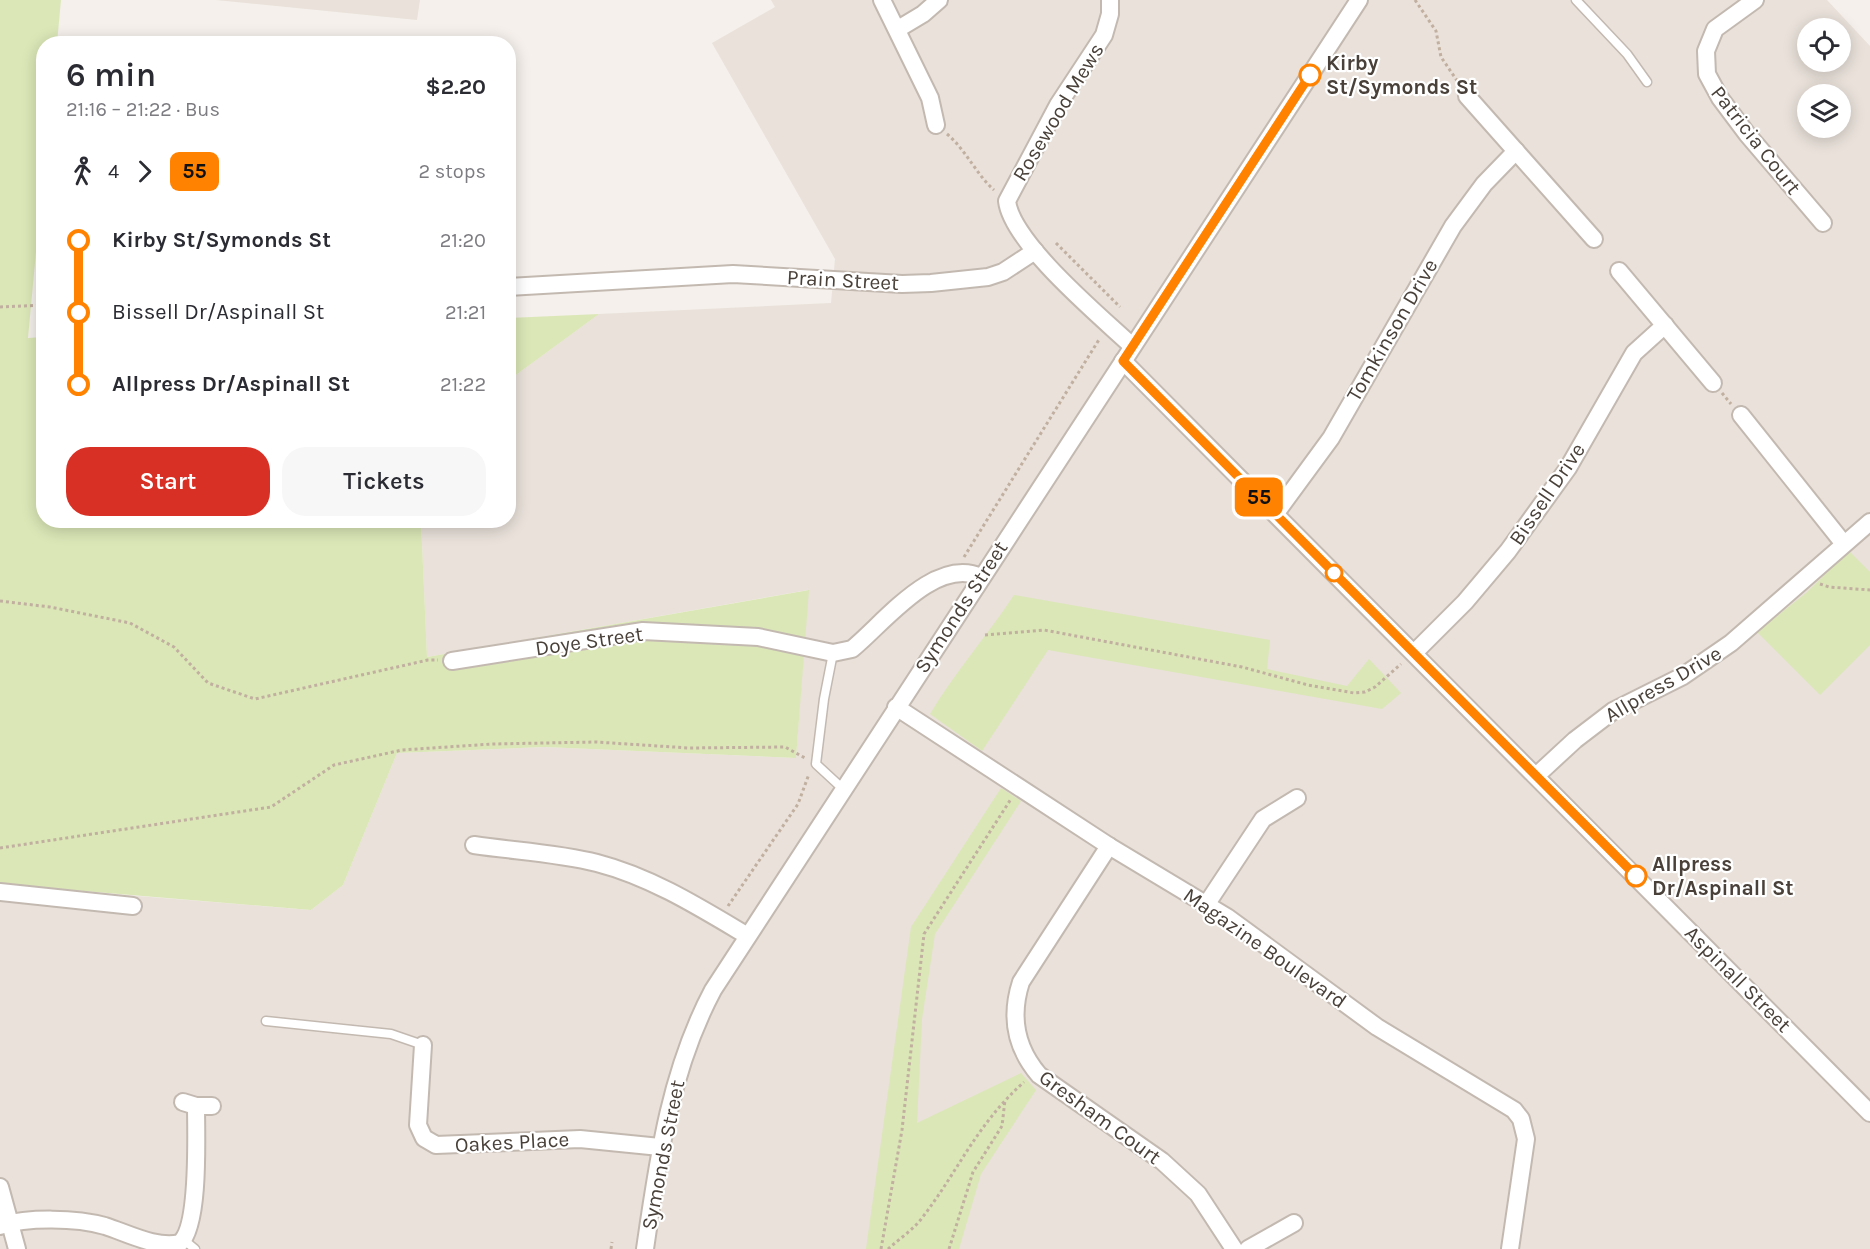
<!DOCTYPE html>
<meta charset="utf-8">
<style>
body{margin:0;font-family:Karla,sans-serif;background:#f7f7f7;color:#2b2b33;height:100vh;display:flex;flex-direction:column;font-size:22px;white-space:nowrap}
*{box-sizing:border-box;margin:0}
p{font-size:20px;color:#7c7c81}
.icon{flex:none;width:33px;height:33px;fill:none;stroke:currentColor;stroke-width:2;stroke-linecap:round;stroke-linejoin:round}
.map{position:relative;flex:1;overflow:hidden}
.details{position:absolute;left:36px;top:36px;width:480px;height:492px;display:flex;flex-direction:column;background:#fff;border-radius:24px;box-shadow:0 3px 15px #0003}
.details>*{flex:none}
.badge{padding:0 12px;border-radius:9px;font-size:21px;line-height:39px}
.controls{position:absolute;left:1797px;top:18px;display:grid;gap:12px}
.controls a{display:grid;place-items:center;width:54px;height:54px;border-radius:50%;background:#fff;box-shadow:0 3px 15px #0003;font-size:30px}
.map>.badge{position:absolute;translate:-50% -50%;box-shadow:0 0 0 3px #fff}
.legs{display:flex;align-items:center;gap:9px;height:66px;padding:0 30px;font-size:20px}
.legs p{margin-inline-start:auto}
.head{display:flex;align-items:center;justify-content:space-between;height:102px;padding:0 30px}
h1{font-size:33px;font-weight:600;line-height:45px}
.action{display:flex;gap:12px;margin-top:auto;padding:12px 30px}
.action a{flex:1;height:69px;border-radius:24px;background:#d93025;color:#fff;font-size:24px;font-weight:600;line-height:69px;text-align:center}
.action a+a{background:#f7f7f7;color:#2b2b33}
ul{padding:0 30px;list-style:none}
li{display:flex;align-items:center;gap:21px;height:72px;font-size:22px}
li i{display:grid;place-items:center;width:9px;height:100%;margin:0 8px;background:currentColor}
li i::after{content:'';width:15px;height:15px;margin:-8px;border:4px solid;border-radius:50%;background:#fff}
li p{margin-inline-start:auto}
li:first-child i{background:linear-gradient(#0000 50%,currentColor 0)}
li:last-child i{background:linear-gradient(currentColor 50%,#0000 0)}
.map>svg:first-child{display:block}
.residential{fill:#e9e1da;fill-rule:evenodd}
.green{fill:#dbe7b7}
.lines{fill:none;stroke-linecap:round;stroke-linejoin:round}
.lane-casing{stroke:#c3b9b1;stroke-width:11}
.street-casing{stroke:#c3b9b1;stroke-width:20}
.path{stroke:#c1afa0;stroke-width:3;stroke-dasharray:3 3;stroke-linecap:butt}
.lane{stroke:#fff;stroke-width:8}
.street{stroke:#fff;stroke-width:16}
.line-1-casing{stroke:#fff;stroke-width:14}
.line-1{stroke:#ff8200;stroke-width:9}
.stop-1-dot{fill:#fff;stroke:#ff8200;stroke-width:3}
.labels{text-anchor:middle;stroke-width:4.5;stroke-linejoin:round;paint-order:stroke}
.stop-label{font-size:21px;font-weight:bold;fill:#494039;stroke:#fff;text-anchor:start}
.street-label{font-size:21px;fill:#494039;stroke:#fff}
</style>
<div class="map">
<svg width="1870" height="1249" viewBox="0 0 1870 1249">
<rect width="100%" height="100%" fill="#f5f0eb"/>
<g class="residential">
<path d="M216,0H420L417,20Z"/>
<path d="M771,0H1827L1870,46V1249H0V885L311,910L343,885L397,753L544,747L796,758L808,590L427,657L421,521L508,520L509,380L599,314L831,303L835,259L712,43L775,7ZM1808,28H1840V62H1808ZM1808,94H1840V128H1808Z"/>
</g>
<g class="green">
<path d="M0,0H61L57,43L44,44L43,176L28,338L43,337L44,520L421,521L427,657L809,590L796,758L544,747L397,753L343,885L311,910L0,884Z"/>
<path d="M599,314L509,380V318Z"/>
<path d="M1849,551L1870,572V645L1820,695L1757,632L1806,593Z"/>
<path d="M1014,595L1270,640L1267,669L1347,686L1369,659L1401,693L1382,709L1048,650L982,751L930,714C955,672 987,636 1014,595Z"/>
<path d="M1001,788L1021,801L935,934L922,1019L917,1123L1021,1073L1036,1090L981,1174L959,1249H866L911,927Z"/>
</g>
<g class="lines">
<defs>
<g id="lane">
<path d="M1576,0L1627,54L1647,82"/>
<path d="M833,653L824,699L816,764L842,788"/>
<path d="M266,1021L391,1034L423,1045"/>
<path d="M184,1240L195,1249"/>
</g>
<g id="street">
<path d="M882,0L930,98L936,125"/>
<path d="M1110,0V14L1104,35L1058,105L1007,201C1012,243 1100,316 1132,346"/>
<path d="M1755,0L1715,29L1706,51L1707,74L1720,98L1747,134L1823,223"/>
<path d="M898,29L923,14L939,0"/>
<path d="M1467,96L1594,239"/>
<path d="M1619,271L1713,383"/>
<path d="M508,287L733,274L902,284L931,283L988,277L1003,272L1035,251"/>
<path d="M1123,361L1870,1113"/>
<path d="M1741,415L1844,544"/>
<path d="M1276,513L1331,438L1453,226L1484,184L1516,151"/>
<path d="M1414,653L1465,602L1508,551L1568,468L1634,353L1665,325"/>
<path d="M452,661L643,631L758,637L833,653L852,649C884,623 935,556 981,577"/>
<path d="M896,707L1109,846L1227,917L1377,1027L1514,1110L1521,1119L1526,1139L1510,1249"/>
<path d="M1536,776L1575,740L1613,711L1683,676L1731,643L1870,522"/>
<path d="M474,845C514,851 558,853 597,863C651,877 699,907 746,935"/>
<path d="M1109,846L1021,982C1010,1016 1015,1047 1039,1075L1162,1161L1198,1194L1234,1249"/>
<path d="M0,892L133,906"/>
<path d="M1206,905L1263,819L1297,798"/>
<path d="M423,1045L418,1125L424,1138L436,1145L580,1139L660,1147"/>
<path d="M183,1102L196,1106H212"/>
<path d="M0,1187L17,1249"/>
<path d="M0,1226C27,1217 77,1218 105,1226C127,1233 157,1249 180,1243C200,1226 196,1134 196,1106"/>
<path d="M645,1249C658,1159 670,1071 713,990L1359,0"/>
<path d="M1248,1249L1294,1223"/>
</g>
</defs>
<use href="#lane" class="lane-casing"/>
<use href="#street" class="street-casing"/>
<g class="path">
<path d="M1415,0L1436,31L1441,57L1460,85"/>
<path d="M947,134C966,150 976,174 994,190"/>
<path d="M1056,243L1120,307"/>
<path d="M0,307L44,305"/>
<path d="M1722,393L1731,404"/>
<path d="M964,557L1100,338"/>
<path d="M1820,584L1829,587L1870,590"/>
<path d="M0,601L50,607L130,623L174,647L208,683L255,699L428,660H438"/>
<path d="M985,635L1044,630L1242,667L1308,685L1354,693L1365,692L1375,687L1401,664"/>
<path d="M0,848L271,807L334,765L402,750L492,744L596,742L689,748L785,747L805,758"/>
<path d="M728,906L798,804L809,774"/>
<path d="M611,1249L612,1242"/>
<path d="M881,1249L902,1130L924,934L1011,799"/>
<path d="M888,1249C899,1239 913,1230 922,1218C959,1170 976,1125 1024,1082"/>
<path d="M949,1249L973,1172L1002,1126L1005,1100"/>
</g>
<use href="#lane" class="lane"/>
<use href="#street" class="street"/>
</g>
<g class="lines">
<defs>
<path id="line-1" d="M1310,75L1123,361L1636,876"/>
</defs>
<use href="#line-1" class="line-1-casing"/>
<use href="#line-1" class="line-1"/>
</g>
<g class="stop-1-dot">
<circle cx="1310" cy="75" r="10"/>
<circle cx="1334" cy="573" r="8"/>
<circle cx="1636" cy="876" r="10"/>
</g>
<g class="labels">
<g class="stop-label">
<text x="1326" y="70">Kirby<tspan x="1326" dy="24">St/Symonds St</tspan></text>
<text x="1652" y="871">Allpress<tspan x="1652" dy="24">Dr/Aspinall St</tspan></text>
</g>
<g class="street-label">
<text transform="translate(1058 112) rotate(-59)" y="7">Rosewood Mews</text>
<text transform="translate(1756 140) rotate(52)" y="7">Patricia Court</text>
<text transform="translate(843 280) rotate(3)" y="7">Prain Street</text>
<text transform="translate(1392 330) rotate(-60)" y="7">Tomkinson Drive</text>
<text transform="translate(1547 494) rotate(-56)" y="7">Bissell Drive</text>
<text transform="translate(961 607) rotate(-57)" y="7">Symonds Street</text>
<text transform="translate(589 641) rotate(-8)" y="7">Doye Street</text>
<text transform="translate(1663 684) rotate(-30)" y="7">Allpress Drive</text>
<text transform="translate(1265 948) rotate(35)" y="7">Magazine Boulevard</text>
<text transform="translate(1738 979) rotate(45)" y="7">Aspinall Street</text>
<text transform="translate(1100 1117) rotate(36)" y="7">Gresham Court</text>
<text transform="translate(512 1142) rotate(-3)" y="7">Oakes Place</text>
<text transform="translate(663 1155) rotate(-79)" y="7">Symonds Street</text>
</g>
</g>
</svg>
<div class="controls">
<a><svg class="icon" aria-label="locate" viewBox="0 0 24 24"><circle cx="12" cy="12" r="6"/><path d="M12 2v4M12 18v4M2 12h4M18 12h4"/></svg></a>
<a><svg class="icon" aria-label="layers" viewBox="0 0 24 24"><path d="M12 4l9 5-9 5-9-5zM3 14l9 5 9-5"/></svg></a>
</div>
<b class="badge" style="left:1259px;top:497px;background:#ff8200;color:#111">55</b>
<section class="details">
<div class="head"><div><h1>6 min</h1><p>21:16 – 21:22 · Bus</p></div><b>$2.20</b></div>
<div class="legs"><svg class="icon" aria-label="walk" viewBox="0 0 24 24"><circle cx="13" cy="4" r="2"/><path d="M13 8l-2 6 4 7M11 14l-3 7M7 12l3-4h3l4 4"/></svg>4<svg class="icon" aria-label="forward" viewBox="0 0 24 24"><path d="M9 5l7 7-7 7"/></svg><b class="badge" style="background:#ff8200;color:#111">55</b><p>2 stops</p></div>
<ul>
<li><i style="color:#ff8200"></i><b>Kirby St/Symonds St</b><p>21:20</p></li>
<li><i style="color:#ff8200"></i><span>Bissell Dr/Aspinall St</span><p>21:21</p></li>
<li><i style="color:#ff8200"></i><b>Allpress Dr/Aspinall St</b><p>21:22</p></li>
</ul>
<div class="action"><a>Start</a><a>Tickets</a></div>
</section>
</div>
